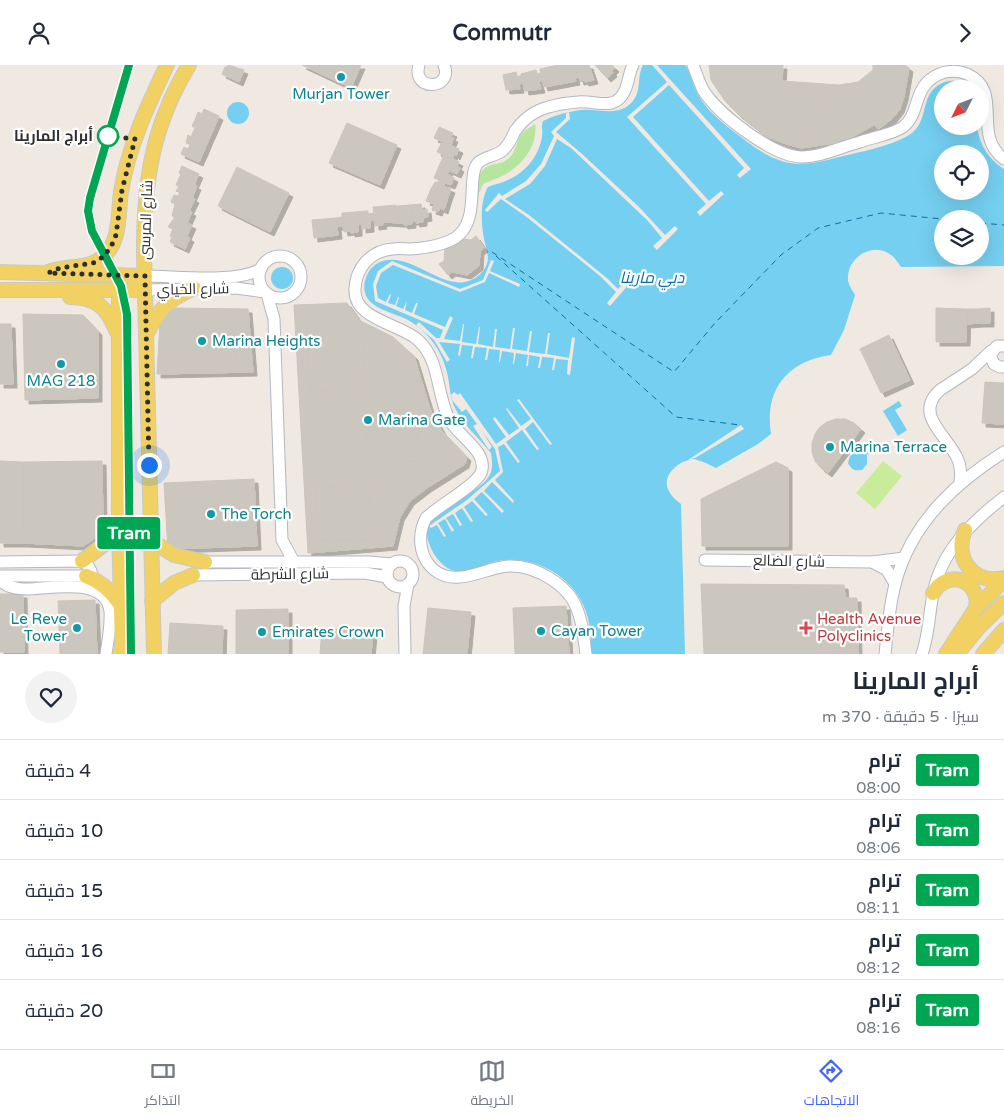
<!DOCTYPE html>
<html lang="ar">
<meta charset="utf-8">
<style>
body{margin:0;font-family:"Varela Round",Cairo,sans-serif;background:#f2f2f3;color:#1f2937;direction:rtl;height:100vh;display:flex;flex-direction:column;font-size:19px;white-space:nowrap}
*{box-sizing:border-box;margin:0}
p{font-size:16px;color:#747a83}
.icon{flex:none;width:28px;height:28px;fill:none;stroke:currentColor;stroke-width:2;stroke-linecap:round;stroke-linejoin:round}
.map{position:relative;height:589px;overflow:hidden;direction:ltr}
.drawer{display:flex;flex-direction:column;background:#fff;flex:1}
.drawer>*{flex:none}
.badge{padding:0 10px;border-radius:4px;font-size:18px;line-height:32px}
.needle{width:32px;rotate:228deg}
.fabs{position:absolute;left:934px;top:15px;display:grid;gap:10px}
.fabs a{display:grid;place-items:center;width:55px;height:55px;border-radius:50%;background:#fff;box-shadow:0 5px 20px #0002;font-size:25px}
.you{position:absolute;width:25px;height:25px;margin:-12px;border:4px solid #fff;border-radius:50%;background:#1a73e8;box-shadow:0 0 0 8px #1a73e833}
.map>.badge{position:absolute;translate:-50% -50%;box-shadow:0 0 0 2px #fff}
.round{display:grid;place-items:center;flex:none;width:52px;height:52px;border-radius:26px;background:#f2f2f3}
.summary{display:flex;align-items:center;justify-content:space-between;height:85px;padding:0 25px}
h1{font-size:24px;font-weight:700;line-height:38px}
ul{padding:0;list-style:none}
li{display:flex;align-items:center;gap:15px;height:60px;padding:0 25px;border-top:1px solid #e0e1e3}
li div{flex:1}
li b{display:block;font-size:19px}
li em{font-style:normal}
li .badge{min-width:55px;font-weight:700;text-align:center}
header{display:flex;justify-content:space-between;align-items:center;height:65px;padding:0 25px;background:#fff;font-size:22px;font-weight:700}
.dock{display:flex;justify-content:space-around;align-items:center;height:70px;border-top:1px solid #e0e1e3;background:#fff;font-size:14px;color:#747a83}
.dock a{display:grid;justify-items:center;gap:2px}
.dock .selected{color:#4264fb}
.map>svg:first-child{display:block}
.green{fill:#b6e59e}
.pitch{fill:#c9ec9a}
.water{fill:#75cff0;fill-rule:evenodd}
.pier{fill:#efe9e1}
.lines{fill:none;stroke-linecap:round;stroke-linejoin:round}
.ferry{stroke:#0d6fa3;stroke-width:1;stroke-dasharray:6 5;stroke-linecap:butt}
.building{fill:#cbc7bf;stroke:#cbc5ba;filter:url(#shadow)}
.minor-casing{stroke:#b4b7c1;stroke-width:13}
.major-casing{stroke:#c9c9c9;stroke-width:16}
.minor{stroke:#fff;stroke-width:11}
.major{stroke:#f2d163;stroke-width:14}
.tram{stroke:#a3a6b8;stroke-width:1}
.line-casing{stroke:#fff;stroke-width:11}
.line{stroke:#00a651;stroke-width:8}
.walk{stroke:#2e2e2e;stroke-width:5;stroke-dasharray:0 9}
.culture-dot{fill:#0f9aa8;stroke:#fff;stroke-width:2}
.stop-dot{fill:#fff;stroke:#00a651;stroke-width:2.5}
.health-dot{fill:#e0444e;stroke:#fff;stroke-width:2}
.labels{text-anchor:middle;stroke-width:4.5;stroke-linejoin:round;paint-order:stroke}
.culture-label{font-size:15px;fill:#0d838f;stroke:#fff;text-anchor:start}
.stop-label{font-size:15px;font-weight:bold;fill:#2e2e2e;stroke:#fff;text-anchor:end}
.street-label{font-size:15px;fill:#2e2e2e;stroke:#fff}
.health-label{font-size:15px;fill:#be3a42;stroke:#fff;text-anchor:start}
.water-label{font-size:16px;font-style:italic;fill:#0d6fa3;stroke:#fff}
</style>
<header><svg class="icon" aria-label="forward" viewBox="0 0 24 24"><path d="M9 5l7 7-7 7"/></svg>Commutr<svg class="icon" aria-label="person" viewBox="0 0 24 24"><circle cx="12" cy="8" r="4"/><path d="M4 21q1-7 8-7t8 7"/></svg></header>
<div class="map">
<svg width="1004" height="589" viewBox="0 0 1004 589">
<defs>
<filter id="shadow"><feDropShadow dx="4" dy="4" stdDeviation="0" flood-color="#0004"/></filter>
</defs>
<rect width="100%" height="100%" fill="#efe9e1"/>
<path class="green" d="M535,59C538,78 525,97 509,107C502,112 492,115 483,119L479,128L476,150L474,151C475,136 472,107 489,101C496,98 504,99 510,92C516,86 516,78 520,71C523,65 530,63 535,59Z"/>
<path class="pitch" d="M883,396L902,411L875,444L856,428Z"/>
<g class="water">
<path d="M643,0H685C690,7 691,13 694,21C698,31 705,41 713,49C723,59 735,67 746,76C791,110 809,99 860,87C875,84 903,76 913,67C928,54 921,33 937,21C948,13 963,14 972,24H942V61H977C979,79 989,95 1004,104V201L901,202C897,196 894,191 888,188C871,178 848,193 848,212C847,218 852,225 855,230L844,265L831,290C787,296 764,325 771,369L758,379L716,403L706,398L691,393C688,396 685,396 681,398C660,411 664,427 681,439L685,589H591C591,575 591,561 586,547C575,512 534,489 498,496C483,498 469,510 454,506C441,502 431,487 428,475C417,438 482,434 491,407C493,401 492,395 491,388C478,372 463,360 454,341C449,329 450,316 446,304C441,284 426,265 408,255C391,246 359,243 365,216C367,208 371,202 378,198C412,180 452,242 483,206C492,195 486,185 484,174C481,158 480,136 488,122C495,119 503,118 510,114C526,107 540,89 542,71C543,66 541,61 543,56C555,50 567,47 581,45C600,43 622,54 635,33C641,23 637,11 643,0ZM942,89H980V126H942ZM942,154H980V191H942Z"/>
<circle cx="238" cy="48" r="11"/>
<circle cx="282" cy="213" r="11"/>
<path d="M899,336L902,341L895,345L907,365L898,371L883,346Z"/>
<path d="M866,379L872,385L867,390V399L862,405C854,406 852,405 848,398L850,391Z"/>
</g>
<g class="pier">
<path d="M652,0H657L751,104L740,113L737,110L744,103L669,20L633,52L709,136L721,126L724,129L700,151L697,147L706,139L627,52L667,17Z"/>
<path d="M569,47L570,54L556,67L581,88L639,142L665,170L675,161L678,164L657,185L653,181L662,173L648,156L571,83L557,74L545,101L530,119L505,134L529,150L608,214L618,224L626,215L630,218L610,241L607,238L616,227L600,211L528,153L501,134L487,147L485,145L499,128L502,131L526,116L541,99L554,71L551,67L566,53V48Z"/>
<path d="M491,195L494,196L490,206L520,219L519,222L489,208L485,217L460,227L393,200L381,208L376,221L378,233L386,237L390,229L391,230L388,238L395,240L398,232L399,233L396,241L403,244L407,236L405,245L412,248L416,238H418L414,249L445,262L450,251L453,253L444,274L460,276L463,259H464L462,277L476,279L479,262H480L478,279L493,282L495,264H497L495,282L510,284L513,263H515L512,284L527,286L530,266H532L529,287L545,289L548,268H550L547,289L569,293L572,272L575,273L570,310L567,309L568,295L556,294L554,305H552L554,293L542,292L540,303H538L540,292L529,290L528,301H526L528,290L516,288L514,299H513L514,288L502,286L500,297H499L500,285L489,284L487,295H485L487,283L475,282L473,293H471L473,281L462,280L460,291L458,290L460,279L439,277L450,295L447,297L434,275L416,260L419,257L436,273H440L443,265L375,236L373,219L378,206L392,196L460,224L483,215Z"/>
<path d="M454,327L458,330L460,328L496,379L506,372L493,354L495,352L509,370L519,363L506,344L507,343L521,361L531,354L517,335L519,334L552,379L550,380L533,357L525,364L539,384L537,385L522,365L506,377L520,397L518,398L504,379L498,382L503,407L495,415L514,436L513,438L492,417L484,426L504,446L502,448L482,427L474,434L488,450L486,451L472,436L464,442L473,456L471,457L462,443L455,448L462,460L460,461L453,449L446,453L454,465L452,467L445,454L438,458L446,471L444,472L437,460L431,463L429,461L467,435L500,406L495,384L482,366L492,382L489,385L473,361L477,359L466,344L462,347L452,335L451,330Z"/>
<path d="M741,360L744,364L695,393H691Z"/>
</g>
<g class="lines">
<g class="ferry">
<path d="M980,158L1004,160"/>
<path d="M492,187L674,307L715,258L781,190L818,163L881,148L942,154"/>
<path d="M496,191L676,352L740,360"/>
</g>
</g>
<g class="building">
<path d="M228,0L244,5L239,17L222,9L225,2H227Z"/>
<path d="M302,0H361L351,23Z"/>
<path d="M558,0H589L594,15L585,17L584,15L580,16L579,12L575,13L576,16L544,22L542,16L539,17L541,24L525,26L523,18L519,19L520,24L506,25L503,10L516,7L517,12L521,11V9L536,5L537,9L541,8L540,4Z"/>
<path d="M595,0H612L615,3L612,6L613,8L607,13Z"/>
<path d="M709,0H783L782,16L839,20L858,17L873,5V0H905L909,3L904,32L900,44L893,53L884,60L878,64L874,60L854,71L835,78L801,83L786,79L768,72L738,49L725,36L711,15Z"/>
<path d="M873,0H905L900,10L889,3L878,9Z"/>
<path d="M788,22L817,24L819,42L817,55L808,77L784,72L781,48Z"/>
<path d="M204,44L219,51L214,63L195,55L198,47L202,49Z"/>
<path d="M195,55L214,63L209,74L193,67L195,63L192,61Z"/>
<path d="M347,58L397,80L380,120L329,98Z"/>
<path d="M439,62L453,68L451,72L454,73L451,80L434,73Z"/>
<path d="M193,67L209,74L204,86L186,78L188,70L191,72Z"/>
<path d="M442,77L459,84L456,91L454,89L452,94L437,87Z"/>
<path d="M190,80L204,86L199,97L181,89L184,82L188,84Z"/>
<path d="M444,90L459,97L457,101L460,103L457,109L439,101Z"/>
<path d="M182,101L199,109L194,120L179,113L181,109L179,108Z"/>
<path d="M439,101L449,106L447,109L454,113L451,120L434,113Z"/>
<path d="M237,102L289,128L270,167L218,141Z"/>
<path d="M179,113L197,121L192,133L176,126L179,121L176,120Z"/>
<path d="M439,115L445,118L444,121L451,124L448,132L431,124L435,117L438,118Z"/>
<path d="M431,124L448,132L444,145L440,143L438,147L432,145L434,139L426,136Z"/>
<path d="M180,127L195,134L189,146L171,137L174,130L178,131Z"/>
<path d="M175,139L192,147L187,158L172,151Z"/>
<path d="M421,139L422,145L427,144L428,152L423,153V157L416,158L415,156H412L410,140Z"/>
<path d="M396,140L398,158L386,157L385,141Z"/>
<path d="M410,140L412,159L404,160L403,158H398L397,141Z"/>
<path d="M385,141L386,157L382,158L383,160L375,161L373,142Z"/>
<path d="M368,146V149L374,148V155L370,156V163L362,164V159H358V167L351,168V166L344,167L343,161H337L336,153L342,152V148Z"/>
<path d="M175,152L192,160L187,171L168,162Z"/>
<path d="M336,153L338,170L314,173L312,155Z"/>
<path d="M173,164L190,173L185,184L170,177L172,172L170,171Z"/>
<path d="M476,171L484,183L480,186L479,201L467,210L452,207L448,210L439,199L444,196L445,182L457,173L471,175Z"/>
<path d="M347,238L359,255L393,272L414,291L430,344L442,366L467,392L465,399L427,423L410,436L400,452L393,481L308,488L294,240Z"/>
<path d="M173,243L248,244L253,307L157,309L160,258Z"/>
<path d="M936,243L967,244L966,277H936Z"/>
<path d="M990,243V258H979V244Z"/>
<path d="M967,244H979V258L967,259Z"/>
<path d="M23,249L83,250L98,266V333L25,335Z"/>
<path d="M203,249L239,257L233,278L237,295L202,302L168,291L172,274L169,261Z"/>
<path d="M0,259H11L13,319H0Z"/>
<path d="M362,270L366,323L311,327L307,273Z"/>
<path d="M889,270L910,315L881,328L860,284Z"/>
<path d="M985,317L1004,318V359L982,358Z"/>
<path d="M416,345L418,396L368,397L366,347Z"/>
<path d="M836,354H845L854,358L861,364L828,408L821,403L815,396L812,387V378L815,369L820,362L827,357Z"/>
<path d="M0,396L23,397L24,478H0Z"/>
<path d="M102,396L103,461L99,469L91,476L83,481L24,478L23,397Z"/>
<path d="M776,397L788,403V481H702L701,434Z"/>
<path d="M254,414L257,481L168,484L164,418Z"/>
<path d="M368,420L371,474L318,476L315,423Z"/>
<path d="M701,519L844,520L845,533H857L858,589H704Z"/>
<path d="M0,529H23L24,587H0Z"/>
<path d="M95,535L97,589H60L58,536Z"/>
<path d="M566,541L569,589H515L513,543Z"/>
<path d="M428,543L471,547L467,589H423Z"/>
<path d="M288,544V589H236V545Z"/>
<path d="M170,558L223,561L222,589H168Z"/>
<path d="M322,563L373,567L371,589H320Z"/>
</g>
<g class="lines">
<defs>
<g id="minor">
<path d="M419,0C411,27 454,25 444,0"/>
<path d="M693,0C696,8 699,17 703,25C718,49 772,91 801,92C821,92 841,82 860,77C873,72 891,70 903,62C919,50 914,26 931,14C941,6 955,4 967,9C1001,24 977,62 996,86C998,89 1001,92 1004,94"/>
<circle cx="280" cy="212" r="21"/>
<path d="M145,211C177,211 234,219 261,204"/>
<path d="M145,225L236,223L265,227"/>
<path d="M267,229L274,254L282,475L294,497"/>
<path d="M1004,281H997L990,290L994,299L1000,302H1004"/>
<path d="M960,418C961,410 961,402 958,395C949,371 912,350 940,325L972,304L991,286"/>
<path d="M705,495L872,497L904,493"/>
<circle cx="400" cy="509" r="13"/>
<path d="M0,497L82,496L87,499L91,506L86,511H0"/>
<path d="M205,497H369L392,499"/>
<path d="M872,497L887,505L895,519"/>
<path d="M193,510L365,508L387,512"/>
<path d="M0,515C7,523 18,524 29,524C53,523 106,512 110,546C111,560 108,575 106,589"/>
<path d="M405,589L404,541L408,519"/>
<path d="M586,589C584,574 583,558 577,544C568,519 534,500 509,501C492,502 476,511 460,512C426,515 412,479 426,453C438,441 475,421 481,408C489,388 460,372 450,356C436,330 441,297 419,276C402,259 353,255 355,224C356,202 371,186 392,184C398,183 405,184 411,184C425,183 443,180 455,173C482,156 465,108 479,97C486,91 497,91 503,85C509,80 512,73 515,66C520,59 527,52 534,48C546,41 565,38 578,37C594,35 613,46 623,29C629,20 628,9 633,0"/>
<path d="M885,589C888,562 890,532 899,506C917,453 958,416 1004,387"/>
<path d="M922,589C929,569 929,549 933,529C941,486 972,457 1004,432"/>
</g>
<g id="major">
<path d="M0,207L145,211"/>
<path d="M48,207C66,200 88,205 103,192C121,177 118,147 121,127C128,82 148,40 167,0"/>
<path d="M119,210V460L122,584L120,589"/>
<path d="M0,225H145"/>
<path d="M70,232C97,232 107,243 117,267"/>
<path d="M147,268C161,242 166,236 194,223"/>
<path d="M965,465C953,493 973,520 1004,513"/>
<path d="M151,475L174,490L205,497"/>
<path d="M82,496L106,478L119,460"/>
<path d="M86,511C101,516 111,526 120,539"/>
<path d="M933,528C948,503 981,515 976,543"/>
<path d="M152,536L174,518L193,510"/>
<path d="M154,589L144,187C144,116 152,61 189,0"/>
<path d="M946,589L976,543L1004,515"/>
<path d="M957,589L979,562L1004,538"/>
<path d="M983,589L1004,565"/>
</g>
</defs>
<use href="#minor" class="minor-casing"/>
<use href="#major" class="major-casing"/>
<use href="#minor" class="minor"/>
<use href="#major" class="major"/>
<path class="tram" d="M129,0L90,133L88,146L92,166L120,217L125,235L127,249L131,589"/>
</g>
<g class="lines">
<defs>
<path id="line" d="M129,0L90,133L88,146L92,166L121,221L127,249L131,589"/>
</defs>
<use href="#line" class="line-casing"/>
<use href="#line" class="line"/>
<path class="walk" d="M108,71L135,74L122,125L116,170L111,182L103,192L93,198L60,203L48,208L145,211L149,400"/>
</g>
<g class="culture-dot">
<circle cx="341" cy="12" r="5"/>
<circle cx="202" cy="276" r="5"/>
<circle cx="61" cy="299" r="5"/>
<circle cx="368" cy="355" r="5"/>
<circle cx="830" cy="382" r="5"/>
<circle cx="211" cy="449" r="5"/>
<circle cx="77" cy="563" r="5"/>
<circle cx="541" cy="566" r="5"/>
<circle cx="262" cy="567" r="5"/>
</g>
<circle class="stop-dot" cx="108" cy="71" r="10"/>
<path class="health-dot" d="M803.5 555.5h5v5h5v5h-5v5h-5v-5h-5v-5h5z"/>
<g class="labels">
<g class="culture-label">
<text x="341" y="34" text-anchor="middle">Murjan Tower</text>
<text x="212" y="281">Marina Heights</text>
<text x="61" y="321" text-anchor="middle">MAG 218</text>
<text x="378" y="360">Marina Gate</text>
<text x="840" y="387">Marina Terrace</text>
<text x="221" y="454">The Torch</text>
<text x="67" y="559" text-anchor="end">Le Reve<tspan x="67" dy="17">Tower</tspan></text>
<text x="551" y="571">Cayan Tower</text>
<text x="272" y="572">Emirates Crown</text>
</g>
<g class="stop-label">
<text x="93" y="76">أبراج المارينا</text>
</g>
<g class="street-label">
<text transform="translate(146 155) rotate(-88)" y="5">شارع المرسى</text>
<text transform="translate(193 224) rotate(-1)" y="5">شارع الخياي</text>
<text transform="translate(789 496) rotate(1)" y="5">شارع الضالع</text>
<text transform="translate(290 509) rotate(-1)" y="5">شارع الشرطة</text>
</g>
<g class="health-label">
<text x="817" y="559">Health Avenue<tspan x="817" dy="17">Polyclinics</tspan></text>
</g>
<g class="water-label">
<text x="652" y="218">دبي مارينا</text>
</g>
</g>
</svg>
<div class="fabs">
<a><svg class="needle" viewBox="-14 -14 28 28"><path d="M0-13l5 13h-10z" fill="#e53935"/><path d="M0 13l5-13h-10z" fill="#747a83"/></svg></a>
<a><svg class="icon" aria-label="locate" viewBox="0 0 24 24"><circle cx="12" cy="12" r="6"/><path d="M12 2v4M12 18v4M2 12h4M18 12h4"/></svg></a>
<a><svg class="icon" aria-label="layers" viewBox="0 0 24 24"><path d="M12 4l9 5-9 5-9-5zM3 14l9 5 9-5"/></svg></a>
</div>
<div class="you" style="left:149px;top:400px"></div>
<b class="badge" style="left:129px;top:468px;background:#00a651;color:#fff">Tram</b>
</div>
<section class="drawer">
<div class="summary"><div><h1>أبراج المارينا</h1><p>سيرًا · 5 دقيقة · 370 m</p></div><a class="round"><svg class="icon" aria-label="heart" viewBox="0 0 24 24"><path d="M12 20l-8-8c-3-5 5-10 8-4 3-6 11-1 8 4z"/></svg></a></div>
<ul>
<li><span class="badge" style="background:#00a651;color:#fff">Tram</span><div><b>ترام</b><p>08:00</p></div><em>4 دقيقة</em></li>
<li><span class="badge" style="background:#00a651;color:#fff">Tram</span><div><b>ترام</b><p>08:06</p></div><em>10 دقيقة</em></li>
<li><span class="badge" style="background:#00a651;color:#fff">Tram</span><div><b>ترام</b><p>08:11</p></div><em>15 دقيقة</em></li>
<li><span class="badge" style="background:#00a651;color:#fff">Tram</span><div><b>ترام</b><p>08:12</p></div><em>16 دقيقة</em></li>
<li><span class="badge" style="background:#00a651;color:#fff">Tram</span><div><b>ترام</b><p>08:16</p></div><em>20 دقيقة</em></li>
</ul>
</section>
<nav class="dock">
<a class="selected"><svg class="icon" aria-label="directions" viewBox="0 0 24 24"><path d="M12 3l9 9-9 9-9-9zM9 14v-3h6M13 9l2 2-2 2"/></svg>الاتجاهات</a>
<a><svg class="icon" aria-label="map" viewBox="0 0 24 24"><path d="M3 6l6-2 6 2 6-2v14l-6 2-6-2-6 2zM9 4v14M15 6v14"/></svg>الخريطة</a>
<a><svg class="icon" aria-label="tickets" viewBox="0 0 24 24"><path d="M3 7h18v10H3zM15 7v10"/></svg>التذاكر</a>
</nav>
